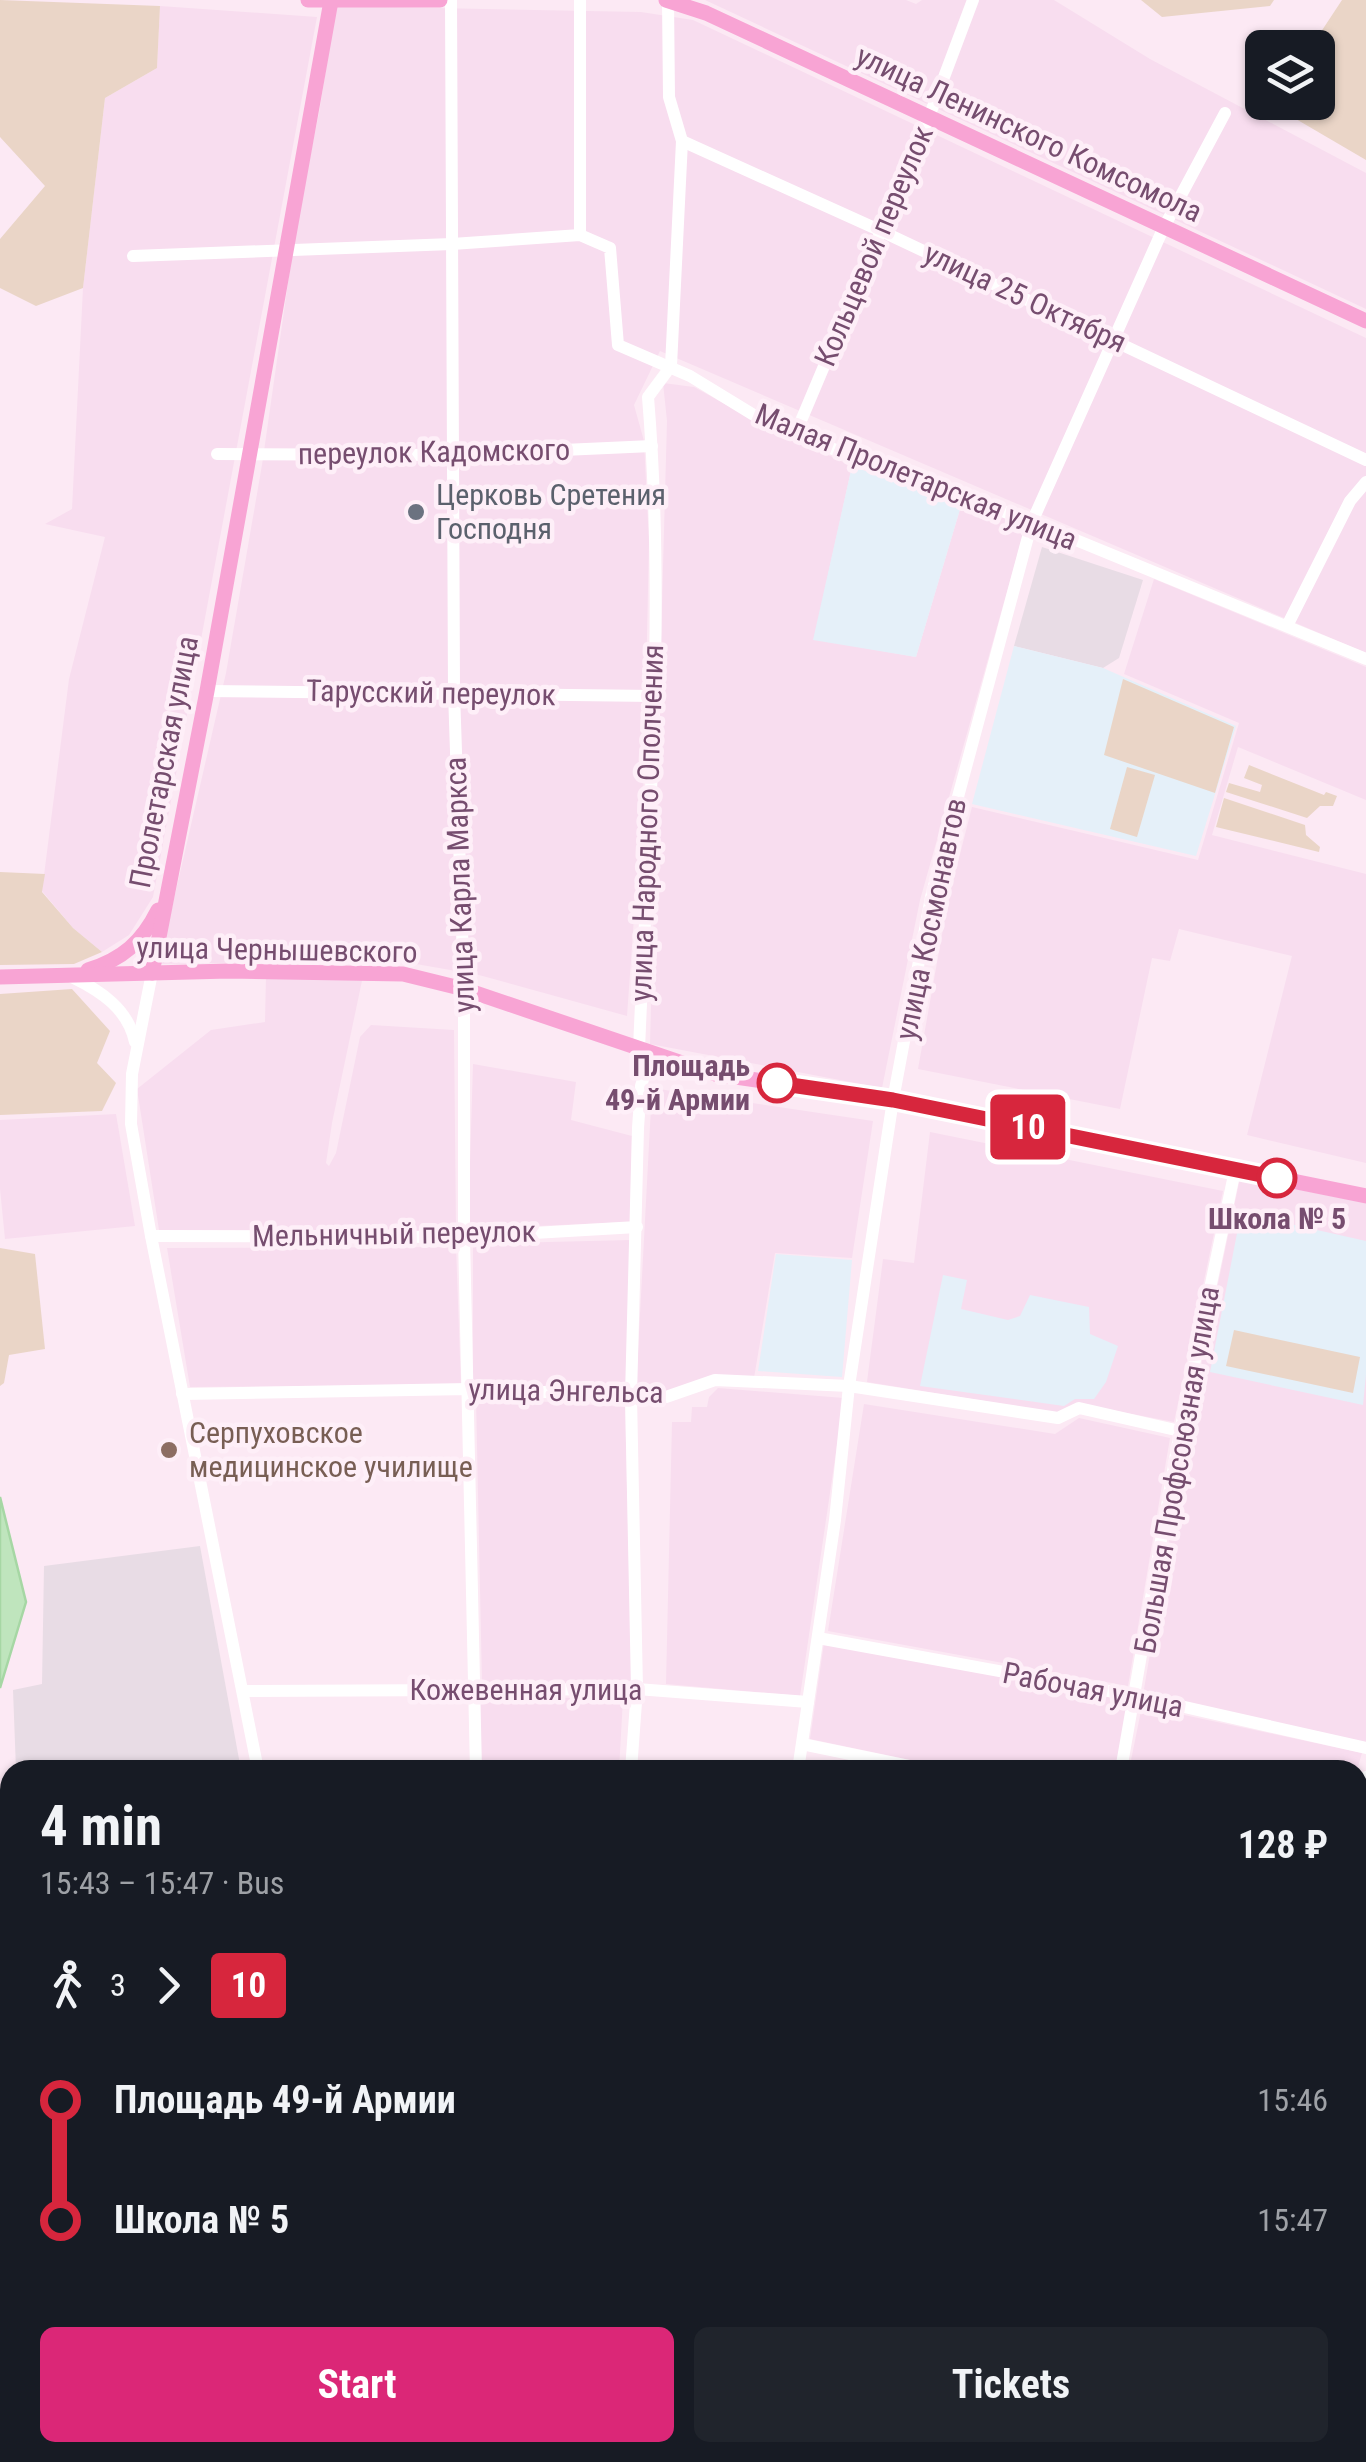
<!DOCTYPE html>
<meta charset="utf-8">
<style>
body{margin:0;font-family:"Roboto Condensed",sans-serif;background:#20242c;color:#f1f3f6;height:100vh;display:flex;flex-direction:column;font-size:38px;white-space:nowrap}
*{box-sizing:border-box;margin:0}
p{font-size:32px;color:#9ea1a6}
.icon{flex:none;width:55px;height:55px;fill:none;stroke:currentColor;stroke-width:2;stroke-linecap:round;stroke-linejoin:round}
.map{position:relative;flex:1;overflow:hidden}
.panel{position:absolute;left:0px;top:1760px;width:1368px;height:702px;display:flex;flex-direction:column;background:#171b24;border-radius:30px 30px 0 0;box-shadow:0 2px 8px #0004}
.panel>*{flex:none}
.badge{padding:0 20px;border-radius:8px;font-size:35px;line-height:65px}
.buttons{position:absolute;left:1245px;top:30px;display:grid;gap:20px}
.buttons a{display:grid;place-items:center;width:90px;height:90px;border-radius:15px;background:#171b24;box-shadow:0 2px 8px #0004;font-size:50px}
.map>.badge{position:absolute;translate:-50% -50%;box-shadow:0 0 0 5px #fff}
.legs{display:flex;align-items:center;gap:15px;height:110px;padding:0 40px;font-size:32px}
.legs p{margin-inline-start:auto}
.headline{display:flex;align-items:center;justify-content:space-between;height:170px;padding:0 40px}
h1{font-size:55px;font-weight:700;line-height:75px}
.primary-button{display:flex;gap:20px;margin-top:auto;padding:20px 40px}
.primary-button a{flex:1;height:115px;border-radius:15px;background:#db2777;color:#fff;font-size:40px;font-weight:700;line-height:115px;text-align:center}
.primary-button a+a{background:#20242c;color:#f1f3f6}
ul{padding:0 40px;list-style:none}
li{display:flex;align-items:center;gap:35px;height:120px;font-size:38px}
li i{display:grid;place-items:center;width:15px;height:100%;margin:0 12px;background:currentColor}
li i::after{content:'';width:25px;height:25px;margin:-12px;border:8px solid;border-radius:50%;background:#171b24}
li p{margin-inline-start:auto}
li:first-child i{background:linear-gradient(#0000 50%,currentColor 0)}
li:last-child i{background:linear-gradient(currentColor 50%,#0000 0)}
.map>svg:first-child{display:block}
.residential{fill:#f8ddef}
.industrial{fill:#e8dce5}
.education{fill:#e5f0f9}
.green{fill:#ead5c7}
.water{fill:#bfe5bd;stroke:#a6d7a4;stroke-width:2.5}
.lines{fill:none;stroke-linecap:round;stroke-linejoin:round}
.minor{stroke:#fff;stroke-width:12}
.major{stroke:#f8a4d4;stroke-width:15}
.line-1-casing{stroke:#fff;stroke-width:22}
.line-1{stroke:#d7263d;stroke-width:15}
.worship-dot{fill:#6b7280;stroke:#feeff8;stroke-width:4}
.stop-1-dot{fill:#fff;stroke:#d7263d;stroke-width:5}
.education-dot{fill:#8d6e63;stroke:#feeff8;stroke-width:4}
.labels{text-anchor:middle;stroke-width:9;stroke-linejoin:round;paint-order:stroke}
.street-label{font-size:30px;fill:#764d6f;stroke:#feeff8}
.worship-label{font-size:30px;fill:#5b616d;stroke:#feeff8;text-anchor:start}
.stop-label{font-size:30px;font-weight:bold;fill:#764d6f;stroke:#feeff8;text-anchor:end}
.education-label{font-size:30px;fill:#785e54;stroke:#feeff8;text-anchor:start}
</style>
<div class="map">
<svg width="1366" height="2462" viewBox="0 0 1366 2462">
<rect width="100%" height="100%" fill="#fce9f4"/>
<g class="residential">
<path d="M705,0H906L916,4L922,0H1054L1150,59L1366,173V309Z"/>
<path d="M160,6L317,17L153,897L129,935L102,952L73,928L42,891L69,679L105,537L45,524L72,509L83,288L105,98L157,68Z"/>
<path d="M336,6L641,12L693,20L1366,338V653L660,351L634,405L644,441L649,542L644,777L627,1016L479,975L393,960L159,964L226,673L262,465L297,220L319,113Z"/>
<path d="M663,383L694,387L765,426L852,466L814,639L916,657L961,506L1026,524L920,900L882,1088L650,1044L667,421Z"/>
<path d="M1154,579L1366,667V800L1238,747L1212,835L1366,874V1163L1247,1135L1292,956L1179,929L1170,961L1152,958L1120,1109L918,1069L948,901L972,807L1198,860L1239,723L1124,674Z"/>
<path d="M266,976H363L332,1123L326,1163L329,1166L336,1153L360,1037L371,1025L454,1030L456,1231L159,1230L137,1089L211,1030L265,1022Z"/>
<path d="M473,1064L576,1082L571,1120L632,1136L630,1222L468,1229Z"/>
<path d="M652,1088L873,1121L852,1258L775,1253L754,1378L665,1392L636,1390Z"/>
<path d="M116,1114L135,1226L5,1239L0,1189V1120Z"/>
<path d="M930,1132L1223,1191L1174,1422L1080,1404L1058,1413L867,1382L883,1259L914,1263Z"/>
<path d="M1240,1178L1366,1203V1745L1143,1695L1187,1433Z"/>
<path d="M630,1240L628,1391L473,1387V1244Z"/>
<path d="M456,1247L461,1385L190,1387L167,1248Z"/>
<path d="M718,1388L844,1398L800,1696L666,1684L672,1422H691L692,1407H707L709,1397Z"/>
<path d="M476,1397L625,1407L632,1684H482Z"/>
<path d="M864,1404L1055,1434L1079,1418L1170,1438L1128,1686L828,1631Z"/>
<path d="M824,1643L1129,1700L1115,1770H958L810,1739Z"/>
<path d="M480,1696L623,1699L619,1770H481Z"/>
<path d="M1142,1706L1362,1753L1357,1770H1129Z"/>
<path d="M1358,2379L1366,2462H1299L1292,2453L1358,2452Z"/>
</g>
<g class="industrial">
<path d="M1042,547L1143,580L1119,658L1103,668L1014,646Z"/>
<path d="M200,1546L241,1770H16L13,1690L42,1684L44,1566Z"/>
<path d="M10,1891V2134L0,2131V1963Z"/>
<path d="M130,2453V2452L259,2453L257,2462H132Z"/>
</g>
<g class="education">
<path d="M852,466L961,506L916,657L813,640Z"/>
<path d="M1014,646L1103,668L1236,726L1196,856L972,804Z"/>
<path d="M1241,1213L1366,1241V1375L1363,1405L1210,1372Z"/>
<path d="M776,1254L852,1260L842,1377L758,1371Z"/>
<path d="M943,1275L967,1280L961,1309L1008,1320L1020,1316L1030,1295L1089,1307L1090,1334L1118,1346L1106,1382L1094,1399H1075L1064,1406L920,1386Z"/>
</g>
<g class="green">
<path d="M0,0L160,6L157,68L105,98L83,288L36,306L0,288V239L45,186L0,137Z"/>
<path d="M1141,0H1274L1270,6L1162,17Z"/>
<path d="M1342,0H1366V160L1272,105L1318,102V48L1311,47Z"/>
<path d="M1123,679L1234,727L1215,793L1104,755Z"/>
<path d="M1249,765L1324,795L1326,792L1337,796L1333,806H1320L1307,818L1226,792L1229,783L1260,792L1262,785L1244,778Z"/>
<path d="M1127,767L1155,775L1137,837L1110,829Z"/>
<path d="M1224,798L1305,825L1306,835L1320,847L1319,852L1216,827Z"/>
<path d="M0,872L45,874L42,892L73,928L102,952L74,964L0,965Z"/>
<path d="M72,989L110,1031L97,1063L116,1083L102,1111L0,1115V994Z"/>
<path d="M0,1248L35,1254L45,1349L9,1355L4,1383L0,1386Z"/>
<path d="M1234,1330L1360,1357L1353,1393L1226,1366Z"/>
</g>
<g class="water">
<path d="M0,1497L26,1602L0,1688Z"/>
<path d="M0,2249L10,2286V2452L76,2453L79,2462H0Z"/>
</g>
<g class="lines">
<g class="minor">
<path d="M451,0L454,692L464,989V1237L476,1770"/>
<path d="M580,0V235"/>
<path d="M682,141L879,230L1366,460"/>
<path d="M133,256L452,244L580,235L610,248L618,345L690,376L765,422L795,435L1032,522L1366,659"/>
<path d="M795,435L929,117L973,0"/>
<path d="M217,454L454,455L652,446"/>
<path d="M1287,626L1350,501L1366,482"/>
<path d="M207,691L655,696"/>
<path d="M152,973L132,1074L131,1124L151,1236L258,1770"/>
<path d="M72,977C101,991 128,1009 135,1042"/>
<path d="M151,1236L464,1237L637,1227"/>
<path d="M182,1394L469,1389L666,1397L715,1380L849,1386L1058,1418L1079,1408L1180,1431"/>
<path d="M818,1638L1136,1696L1366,1748"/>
<path d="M244,1691L637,1689L808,1702"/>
<path d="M802,1744L928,1770"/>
<path d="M631,1770L637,1689L631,1396L638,1128L641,1086L649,1059L639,1049C648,833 666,614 648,397L671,366L682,141L669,97L668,0"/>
<path d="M798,1770L835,1520L849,1386L893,1100L931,897L1032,522L1163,229L1225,113"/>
<path d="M1121,1770L1180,1431L1235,1170"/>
<path d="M1358,1805L1366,1777"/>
<path d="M1358,1903L1366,1927"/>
<path d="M1358,2235H1366"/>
<path d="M1358,2261L1366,2331"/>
<path d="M946,2452L950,2462"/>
<path d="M1066,2452L1070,2462"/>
<path d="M1170,2452L1171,2462"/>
</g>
<g class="major">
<path d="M308,0H440"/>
<path d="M666,0L706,13L1366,321"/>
<path d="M88,970C123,959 142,942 158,910"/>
<path d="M152,973L207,691L331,1"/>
<path d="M0,977L229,971L403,974L464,989L715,1074L893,1100L1366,1196"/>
<path d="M0,2153L10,2156"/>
<path d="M351,2452L352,2462"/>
</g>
</g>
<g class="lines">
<defs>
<path id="line-1" d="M777,1083L893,1100L1277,1178"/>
</defs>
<use href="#line-1" class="line-1-casing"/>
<use href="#line-1" class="line-1"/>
</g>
<circle class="worship-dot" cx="416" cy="512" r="10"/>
<g class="stop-1-dot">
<circle cx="777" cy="1083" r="18"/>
<circle cx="1277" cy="1178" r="18"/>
</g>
<circle class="education-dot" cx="169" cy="1450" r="10"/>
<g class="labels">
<g class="street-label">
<text transform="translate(1029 134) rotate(25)" y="10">улица Ленинского Комсомола</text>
<text transform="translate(874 246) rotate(-67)" y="10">Кольцевой переулок</text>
<text transform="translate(1025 298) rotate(25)" y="10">улица 25 Октября</text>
<text transform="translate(434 452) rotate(-1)" y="10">переулок Кадомского</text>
<text transform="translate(916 477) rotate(22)" y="10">Малая Пролетарская улица</text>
<text transform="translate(431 693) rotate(1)" y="10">Тарусский переулок</text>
<text transform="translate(164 762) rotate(-79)" y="10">Пролетарская улица</text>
<text transform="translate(647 823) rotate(-88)" y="10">улица Народного Ополчения</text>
<text transform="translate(460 885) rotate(-92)" y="10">улица Карла Маркса</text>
<text transform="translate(931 919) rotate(-78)" y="10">улица Космонавтов</text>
<text transform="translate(277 950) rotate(1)" y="10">улица Чернышевского</text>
<text transform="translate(394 1234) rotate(-1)" y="10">Мельничный переулок</text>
<text transform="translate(566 1391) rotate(1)" y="10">улица Энгельса</text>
<text transform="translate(1177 1470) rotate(-80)" y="10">Большая Профсоюзная улица</text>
<text x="526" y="1700">Кожевенная улица</text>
<text transform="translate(1093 1690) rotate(11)" y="10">Рабочая улица</text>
</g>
<g class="worship-label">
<text x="436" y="505">Церковь Сретения<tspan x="436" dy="34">Господня</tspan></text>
</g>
<g class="stop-label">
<text x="750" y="1076">Площадь<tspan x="750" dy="34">49-й Армии</tspan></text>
<text x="1277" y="1229" text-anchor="middle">Школа № 5</text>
</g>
<g class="education-label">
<text x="189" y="1443">Серпуховское<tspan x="189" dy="34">медицинское училище</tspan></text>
</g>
</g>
</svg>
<div class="buttons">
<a><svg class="icon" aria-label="layers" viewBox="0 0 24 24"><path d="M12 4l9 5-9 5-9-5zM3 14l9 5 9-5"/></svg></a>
</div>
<b class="badge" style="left:1028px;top:1127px;background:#d7263d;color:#fff">10</b>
<section class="panel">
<div class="headline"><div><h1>4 min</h1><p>15:43 – 15:47 · Bus</p></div><b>128 ₽</b></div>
<div class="legs"><svg class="icon" aria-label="walk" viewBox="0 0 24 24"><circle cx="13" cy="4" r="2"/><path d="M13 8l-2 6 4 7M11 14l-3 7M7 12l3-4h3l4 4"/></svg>3<svg class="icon" aria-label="forward" viewBox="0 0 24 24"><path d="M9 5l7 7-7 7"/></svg><b class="badge" style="background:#d7263d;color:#fff">10</b></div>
<ul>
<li><i style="color:#d7263d"></i><b>Площадь 49-й Армии</b><p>15:46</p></li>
<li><i style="color:#d7263d"></i><b>Школа № 5</b><p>15:47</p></li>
</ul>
<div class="primary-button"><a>Start</a><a>Tickets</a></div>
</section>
</div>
